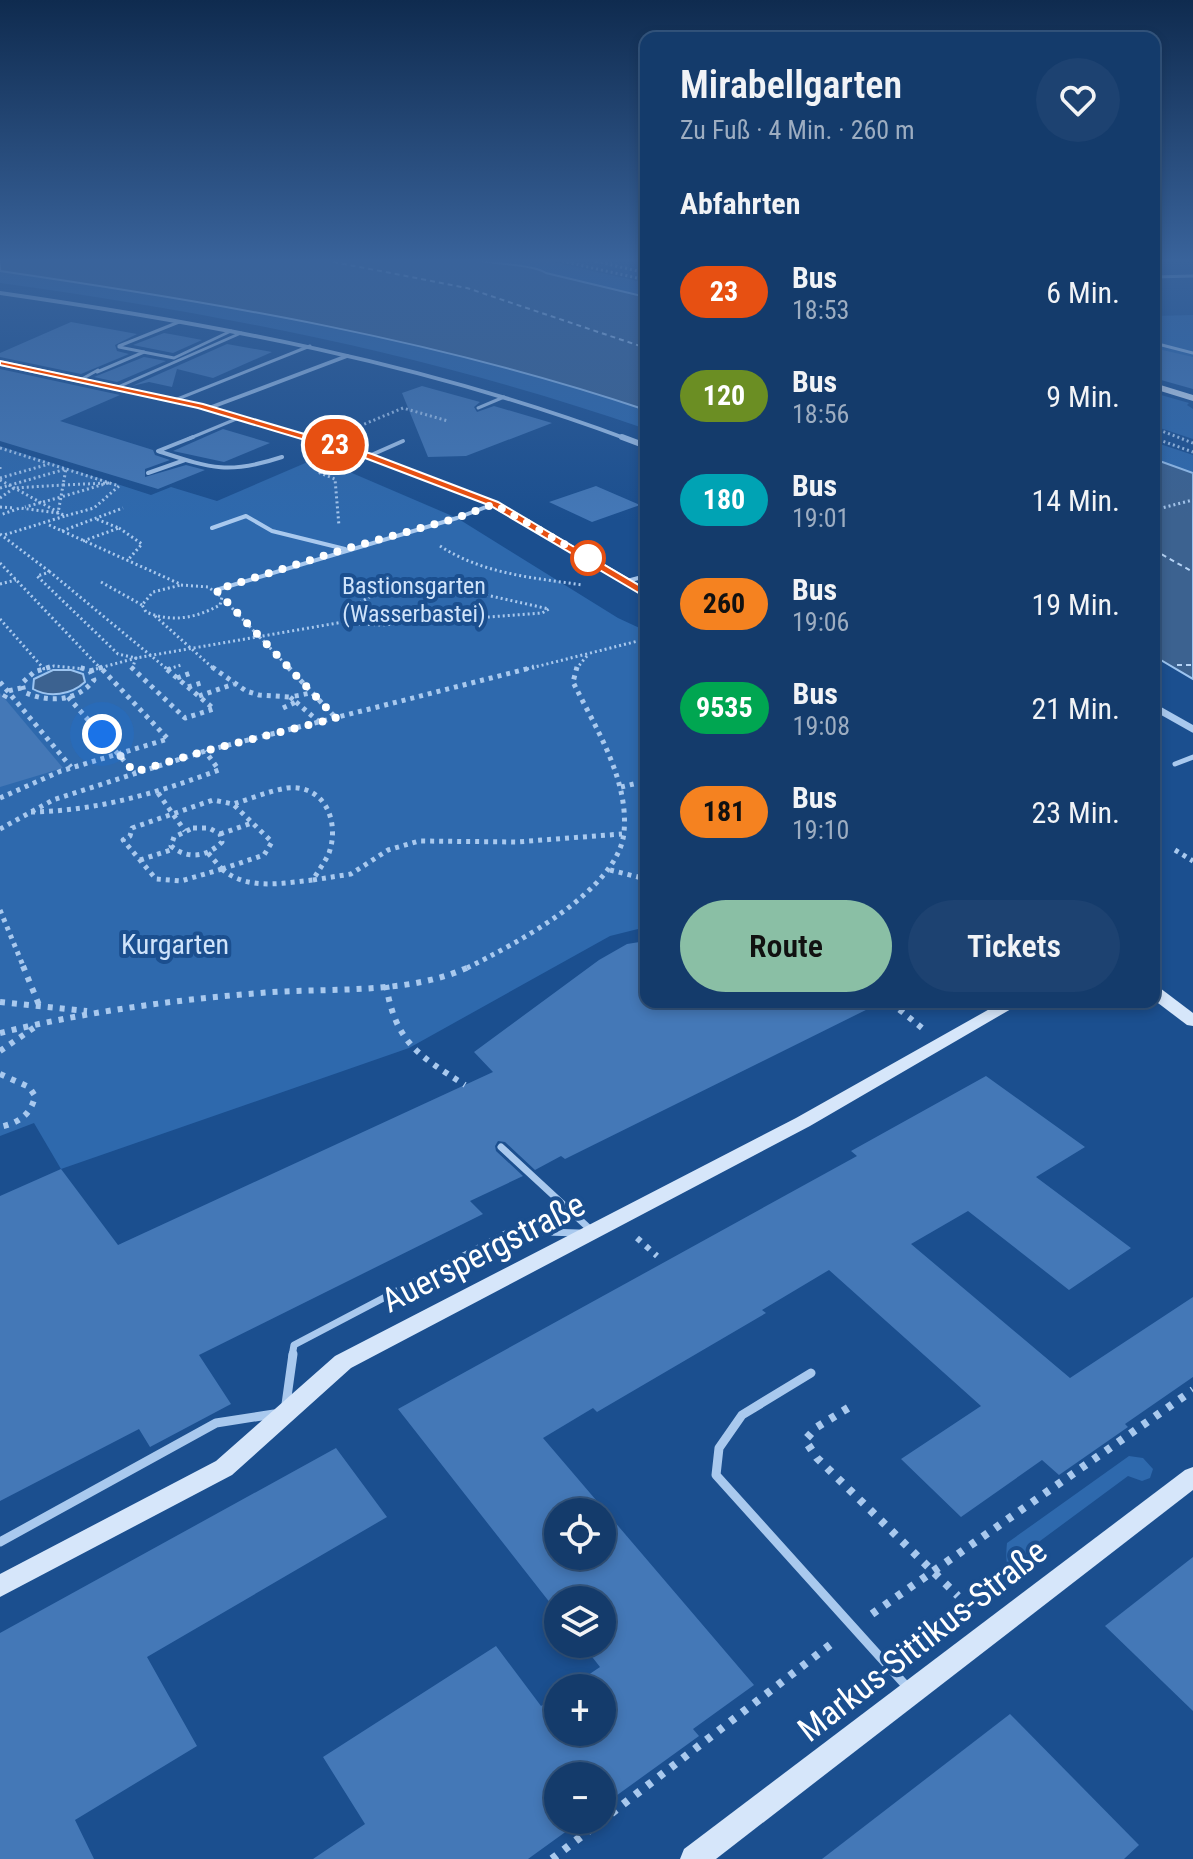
<!DOCTYPE html>
<html lang="de">
<meta charset="utf-8">
<style>
body{margin:0;font-family:"Roboto Condensed",sans-serif;background:#1d4271;color:#f1f3f6;height:100vh;display:flex;flex-direction:column;font-size:30px;white-space:nowrap}
*{box-sizing:border-box;margin:0}
p{font-size:26px;color:#9dadc1}
.icon{flex:none;width:44px;height:44px;fill:none;stroke:currentColor;stroke-width:2;stroke-linecap:round;stroke-linejoin:round}
.map{position:relative;flex:1;overflow:hidden}
.panel{position:absolute;left:640px;top:32px;width:520px;height:976px;display:flex;flex-direction:column;background:#143b6b;border-radius:16px;box-shadow:0 4px 12px #0003,0 0 0 2px #33557e}
.panel>*{flex:none}
.badge{padding:0 16px;border-radius:26px;font-size:28px;line-height:52px}
.fabs{position:absolute;left:544px;top:1498px;display:grid;gap:16px}
.fabs a{display:grid;place-items:center;width:72px;height:72px;border-radius:50%;background:#143b6b;box-shadow:0 4px 12px #0003,0 0 0 2px #33557e;font-size:40px}
.you{position:absolute;width:40px;height:40px;margin:-20px;border:6px solid #fff;border-radius:50%;background:#1a73e8;box-shadow:0 0 0 12px #1a73e833}
.map>.badge{position:absolute;translate:-50% -50%;box-shadow:0 0 0 4px #fff}
h2{padding:0 40px;font-size:30px;line-height:72px}
.round{display:grid;place-items:center;flex:none;width:84px;height:84px;border-radius:42px;background:#1d4271}
.summary{display:flex;align-items:center;justify-content:space-between;height:136px;padding:0 40px}
h1{font-size:38px;font-weight:600;line-height:60px}
.cta{display:flex;gap:16px;margin-top:auto;padding:16px 40px}
.cta a{flex:1;height:92px;border-radius:48px;background:#8abfa5;color:#111;font-size:32px;font-weight:600;line-height:92px;text-align:center}
.cta a+a{background:#1d4271;color:#f1f3f6}
ul{padding:0;list-style:none}
li{display:flex;align-items:center;gap:24px;height:104px;padding:0 40px}
li div{flex:1}
li b{display:block;font-size:30px}
li em{font-style:normal}
li .badge{min-width:88px;font-weight:700;text-align:center}
.map>svg:first-child{display:block}
.green{fill:#2e69ad}
.water{fill:#3c6290;stroke:#9cc4f0;stroke-width:2}
.lines{fill:none;stroke-linecap:round;stroke-linejoin:round}
.ferry{stroke:#b5d3f5;stroke-width:2;stroke-dasharray:5 4;stroke-linecap:butt}
.building{fill:#4478b7;fill-rule:evenodd}
.path-far3{stroke:#a9c9ee;stroke-width:3;stroke-dasharray:2 3;stroke-linecap:butt}
.path-far2{stroke:#a9c9ee;stroke-width:5;stroke-dasharray:4 5;stroke-linecap:butt}
.path-far1{stroke:#a9c9ee;stroke-width:6;stroke-dasharray:5 7;stroke-linecap:butt}
.path{stroke:#a9c9ee;stroke-width:8;stroke-dasharray:6 9;stroke-linecap:butt}
.lane-far4{stroke:#a9c9ee;stroke-width:3}
.lane-far3{stroke:#a9c9ee;stroke-width:4}
.lane-far2{stroke:#a9c9ee;stroke-width:5}
.lane-far1{stroke:#a9c9ee;stroke-width:7}
.lane{stroke:#a9c9ee;stroke-width:9}
.street-far2{stroke:#a9c9ee;stroke-width:4}
.street-far1{stroke:#a9c9ee;stroke-width:6}
.street{stroke:#a9c9ee;stroke-width:7}
.secondary{fill:#d6e6fa;fill-rule:evenodd}
.line{fill:#e75012;stroke:#fff;stroke-width:2}
.walk{stroke:#fff;stroke-width:8;stroke-dasharray:0 14.4}
.stop-dot{fill:#fff;stroke:#e75012;stroke-width:4}
.labels{text-anchor:middle;stroke-width:8;stroke-linejoin:round;paint-order:stroke}
.far-park-label{font-size:24px;fill:#cfe3fa;stroke:#1b4f8f}
.park-label{font-size:28px;fill:#cfe3fa;stroke:#1b4f8f}
.near-street-label{font-size:34px;fill:#fff;stroke:#1b4f8f}
</style>
<div class="map">
<svg width="1193" height="1859" viewBox="0 0 1193 1859">
<rect width="100%" height="100%" fill="#1b4f8f"/>
<g class="green">
<path d="M476,260H544L646,283V297L546,273L530,266L522,269Z"/>
<path d="M0,271C222,304 433,338 646,410V429C432,355 224,314 0,283Z"/>
<path d="M1193,315V364L1154,359V316Z"/>
<path d="M1154,393L1189,403L1187,405L1193,409V439L1154,426Z"/>
<path d="M1154,442L1193,455V473L1154,459Z"/>
<path d="M0,446L151,495L171,487L217,501L317,458L457,518L618,618L646,631V927L610,936L409,1048L61,1169L34,1123L0,1136Z"/>
<path d="M1129,1456L1143,1458L1153,1469L1150,1478L1142,1481L1128,1476L1040,1541V1555C1017,1583 1003,1582 1007,1543Z"/>
</g>
<g class="water">
<path d="M0,260H476C495,264 535,265 546,273L646,297V410C435,339 219,303 0,271Z"/>
<path d="M1154,459L1193,473V679L1154,656Z"/>
<path d="M53,670H71L83,674L85,682C71,695 49,698 33,689L34,679Z"/>
</g>
<g class="lines">
<g class="ferry">
<path d="M324,260L467,288L646,348"/>
<path d="M1154,550L1193,572"/>
<path d="M1177,665H1193"/>
</g>
</g>
<g class="building">
<path d="M71,322L137,334L115,345L117,351L129,354L81,374L0,357V353Z"/>
<path d="M164,333L181,336L202,340L173,353L133,345Z"/>
<path d="M227,344L272,352L213,378L177,369L172,387L149,382L132,386Z"/>
<path d="M1154,348L1193,357V389L1154,378Z"/>
<path d="M144,357L166,361L117,382L94,377Z"/>
<path d="M0,369L120,395L60,421L153,450L155,455L170,460L145,469V477L186,465L205,470L158,489L0,441Z"/>
<path d="M422,386L480,402L474,407L477,412L494,406L552,423L466,456L428,457L402,393Z"/>
<path d="M223,429L270,443L224,462L173,451Z"/>
<path d="M596,486L640,505L592,522L549,502Z"/>
<path d="M0,693L63,768L0,787Z"/>
<path d="M646,941V1002H882L565,1159L561,1156L535,1170L505,1142L498,1141L495,1146L496,1151L523,1176L470,1201L483,1214L199,1355L231,1404L150,1447L139,1429L0,1501V1196L61,1169L118,1245L493,1072L474,1052L599,960L627,944Z"/>
<path d="M986,1076L1085,1147L1036,1177L1131,1248L1069,1290L968,1211L911,1244L1070,1378L1193,1297V1377L1125,1424L1128,1427L1059,1475L1042,1460L961,1517L901,1459L981,1406L829,1270L762,1310L766,1313L597,1412L593,1408L543,1438L754,1685L693,1729L699,1736L602,1806V1776H558V1820H582L528,1859H313L365,1824L323,1757L496,1646L541,1706L558,1695V1732H602V1688H569L600,1667L582,1644H602V1600H558V1613L398,1409L857,1156L851,1151ZM558,1512H602V1556H558Z"/>
<path d="M336,1448L387,1517L147,1657L197,1746L75,1820L94,1859H0V1633Z"/>
<path d="M1193,1557V1711L1105,1626Z"/>
<path d="M1010,1714L1139,1845L1124,1859H822Z"/>
</g>
<g class="lines">
<g class="path-far3">
<path d="M557,260L646,280"/>
<path d="M591,260L646,273"/>
<path d="M605,261L627,260"/>
<path d="M355,428L403,408L448,421"/>
<path d="M1154,428L1193,443"/>
<path d="M1154,438L1193,452"/>
<path d="M0,448L119,486L94,508L65,516"/>
<path d="M329,466L320,473L335,479L339,526"/>
<path d="M0,467V469"/>
<path d="M0,478L49,464"/>
<path d="M0,480L65,516L4,535"/>
<path d="M0,488L66,469L63,485L108,483L61,497L58,513L20,508L0,515"/>
<path d="M0,498L14,488L63,485L61,497L25,507"/>
<path d="M0,507L15,508"/>
<path d="M1154,510L1193,500"/>
<path d="M49,525L180,584"/>
<path d="M119,528L142,544L127,561"/>
<path d="M62,531L123,508"/>
<path d="M0,534L50,572"/>
<path d="M83,541L119,528L96,519"/>
<path d="M440,546C483,574 534,578 583,585"/>
<path d="M0,563L101,669"/>
<path d="M101,582L142,605"/>
<path d="M0,584L16,580"/>
<path d="M181,585L208,587L222,597L220,605C196,618 172,623 146,612L142,605L153,592Z"/>
<path d="M422,585L446,586L549,609L542,613L381,625L360,624L343,614L369,597Z"/>
<path d="M232,608L290,669"/>
<path d="M155,616L214,669"/>
<path d="M0,619L44,669"/>
<path d="M43,669L54,666L85,669"/>
<path d="M96,669L136,658L349,621"/>
<path d="M132,669L136,658L118,654L37,576L50,572L167,669"/>
<path d="M169,669L181,665"/>
<path d="M527,669L646,639"/>
<path d="M576,669L587,656"/>
</g>
<g class="path-far2">
<path d="M50,667L34,672L22,683L24,692C48,703 77,702 94,680L90,671L79,667"/>
<path d="M131,667L185,718L214,709L164,667"/>
<path d="M212,667L246,691L259,695L290,697"/>
<path d="M288,667L335,717"/>
<path d="M167,670L174,667"/>
<path d="M90,671L103,667"/>
<path d="M177,678L191,673"/>
<path d="M0,682L71,767"/>
<path d="M188,687L204,682"/>
<path d="M199,696L234,684"/>
<path d="M68,697L134,772"/>
<path d="M4,698L8,691L21,688"/>
<path d="M296,702L318,721"/>
<path d="M283,708L296,702L290,697L311,693"/>
<path d="M621,787L646,781"/>
<path d="M158,793L185,831"/>
<path d="M0,798L61,771L168,739L100,667"/>
<path d="M31,812C97,811 157,793 219,770L205,751"/>
<path d="M193,828H209L220,834L222,842C207,857 188,860 171,846L174,837Z"/>
<path d="M0,829L53,800L205,751L534,667"/>
<path d="M220,834L252,823"/>
<path d="M1175,850L1193,861"/>
<path d="M208,853L222,869"/>
<path d="M140,860L174,849"/>
<path d="M222,869C247,891 283,883 313,880C318,871 325,862 329,853C340,822 325,784 287,788C269,791 250,799 233,804"/>
<path d="M222,869L181,881L156,879L123,840L130,836L132,828L213,800L233,804"/>
<path d="M222,869L264,855L272,842L233,804"/>
<path d="M610,870L646,879"/>
<path d="M313,880L351,874L388,850L419,841L516,842L622,834"/>
<path d="M0,910L24,968"/>
<path d="M467,968C515,944 619,890 624,832C629,779 595,727 573,682L577,667"/>
</g>
<g class="path-far1">
<path d="M23,966L39,1005"/>
<path d="M386,985C396,1043 418,1055 465,1085"/>
<path d="M0,1002L87,1011"/>
<path d="M890,1002L922,1028"/>
<path d="M0,1033C85,1012 172,1000 260,993C328,987 408,996 471,966"/>
<path d="M0,1051L35,1027"/>
<path d="M0,1074L29,1087L35,1096C31,1115 18,1123 0,1127"/>
<path d="M637,1238L657,1256"/>
</g>
<g class="path">
<path d="M848,1408L817,1427L805,1440L817,1458L958,1596"/>
<path d="M872,1614L1193,1390"/>
<path d="M552,1859L835,1641"/>
</g>
<g class="lane-far4">
<path d="M1154,277L1193,276"/>
<path d="M1154,343L1193,353"/>
<path d="M119,346L179,322"/>
<path d="M143,352L174,358L231,331"/>
<path d="M97,372L144,352L119,347"/>
<path d="M80,380L98,370"/>
<path d="M118,387L241,333"/>
<path d="M175,400L310,346"/>
<path d="M478,408L504,397"/>
<path d="M188,439L241,417"/>
</g>
<g class="lane-far3">
<path d="M193,437L158,451C210,468 228,475 282,457"/>
<path d="M369,456L403,441"/>
<path d="M148,473L185,460"/>
<path d="M212,528L246,516L272,531L345,549"/>
<path d="M627,581L646,576"/>
<path d="M216,590L457,518L494,504"/>
</g>
<g class="lane-far2">
<path d="M1175,764L1193,757"/>
<path d="M1154,836L1159,839"/>
</g>
<g class="lane-far1">
<path d="M501,1147L592,1231"/>
<path d="M292,1356L294,1345L511,1231L579,1233"/>
</g>
<g class="lane">
<path d="M811,1373L742,1415L719,1448L716,1475L908,1688"/>
<path d="M286,1404L293,1354"/>
<path d="M0,1542L216,1423L274,1414"/>
</g>
<g class="street-far2">
<path d="M0,293C214,324 424,363 627,439"/>
<path d="M209,408L347,356"/>
</g>
<path class="street-far1" d="M622,437L646,446"/>
<path class="street" d="M1154,707L1193,729"/>
<g class="secondary">
<path d="M0,360L203,404L373,454L498,502L646,588V597L490,506L365,458L198,408L0,366Z"/>
<path d="M1154,383L1193,395V401L1154,389Z"/>
<path d="M1154,987L1160,988L1193,1013V1026L1187,1025L1154,1000Z"/>
<path d="M1002,1002H1023L810,1126L351,1368L232,1475L0,1597V1574L216,1461L335,1356L796,1118Z"/>
<path d="M1193,1467V1490L716,1859H680L684,1849L1185,1470Z"/>
</g>
</g>
<linearGradient id="sky" x2="0" y2="1"><stop stop-color="#0f2b4f"/><stop offset="0.5" stop-color="#39639b"/><stop offset="1" stop-color="#39639b" stop-opacity="0"/></linearGradient>
<rect width="1193" height="521" fill="url(#sky)"/>
<path class="line" d="M0,361L203,404L372,454L498,502L652,593L642,595L491,506L365,458L198,408L0,365Z"/>
<g class="lines">
<path class="walk" d="M102,734L134,772L205,751L336,718L216,590L345,549L457,518L494,504L588,558"/>
</g>
<circle class="stop-dot" cx="588" cy="558" r="16"/>
<g class="labels">
<g class="far-park-label">
<text x="414" y="594">Bastionsgarten<tspan x="414" dy="28">(Wasserbastei)</tspan></text>
</g>
<g class="park-label">
<text x="175" y="954">Kurgarten</text>
</g>
<g class="near-street-label">
<text transform="translate(483 1252) rotate(-27)" y="12">Auerspergstraße</text>
<text transform="translate(922 1640) rotate(-38)" y="12">Markus-Sittikus-Straße</text>
</g>
</g>
</svg>
<div class="fabs">
<a><svg class="icon" aria-label="locate" viewBox="0 0 24 24"><circle cx="12" cy="12" r="6"/><path d="M12 2v4M12 18v4M2 12h4M18 12h4"/></svg></a>
<a><svg class="icon" aria-label="layers" viewBox="0 0 24 24"><path d="M12 4l9 5-9 5-9-5zM3 14l9 5 9-5"/></svg></a>
<a>+</a>
<a>−</a>
</div>
<div class="you" style="left:102px;top:734px"></div>
<b class="badge" style="left:335px;top:445px;background:#e75012;color:#fff">23</b>
<section class="panel">
<div class="summary"><div><h1>Mirabellgarten</h1><p>Zu Fuß · 4 Min. · 260 m</p></div><a class="round"><svg class="icon" aria-label="heart" viewBox="0 0 24 24"><path d="M12 20l-8-8c-3-5 5-10 8-4 3-6 11-1 8 4z"/></svg></a></div>
<h2>Abfahrten</h2>
<ul>
<li><span class="badge" style="background:#e75012;color:#fff">23</span><div><b>Bus</b><p>18:53</p></div><em>6 Min.</em></li>
<li><span class="badge" style="background:#6b8e23;color:#fff">120</span><div><b>Bus</b><p>18:56</p></div><em>9 Min.</em></li>
<li><span class="badge" style="background:#00a3b4;color:#fff">180</span><div><b>Bus</b><p>19:01</p></div><em>14 Min.</em></li>
<li><span class="badge" style="background:#f58220;color:#111">260</span><div><b>Bus</b><p>19:06</p></div><em>19 Min.</em></li>
<li><span class="badge" style="background:#00a651;color:#fff">9535</span><div><b>Bus</b><p>19:08</p></div><em>21 Min.</em></li>
<li><span class="badge" style="background:#f58220;color:#111">181</span><div><b>Bus</b><p>19:10</p></div><em>23 Min.</em></li>
</ul>
<div class="cta"><a>Route</a><a>Tickets</a></div>
</section>
</div>
